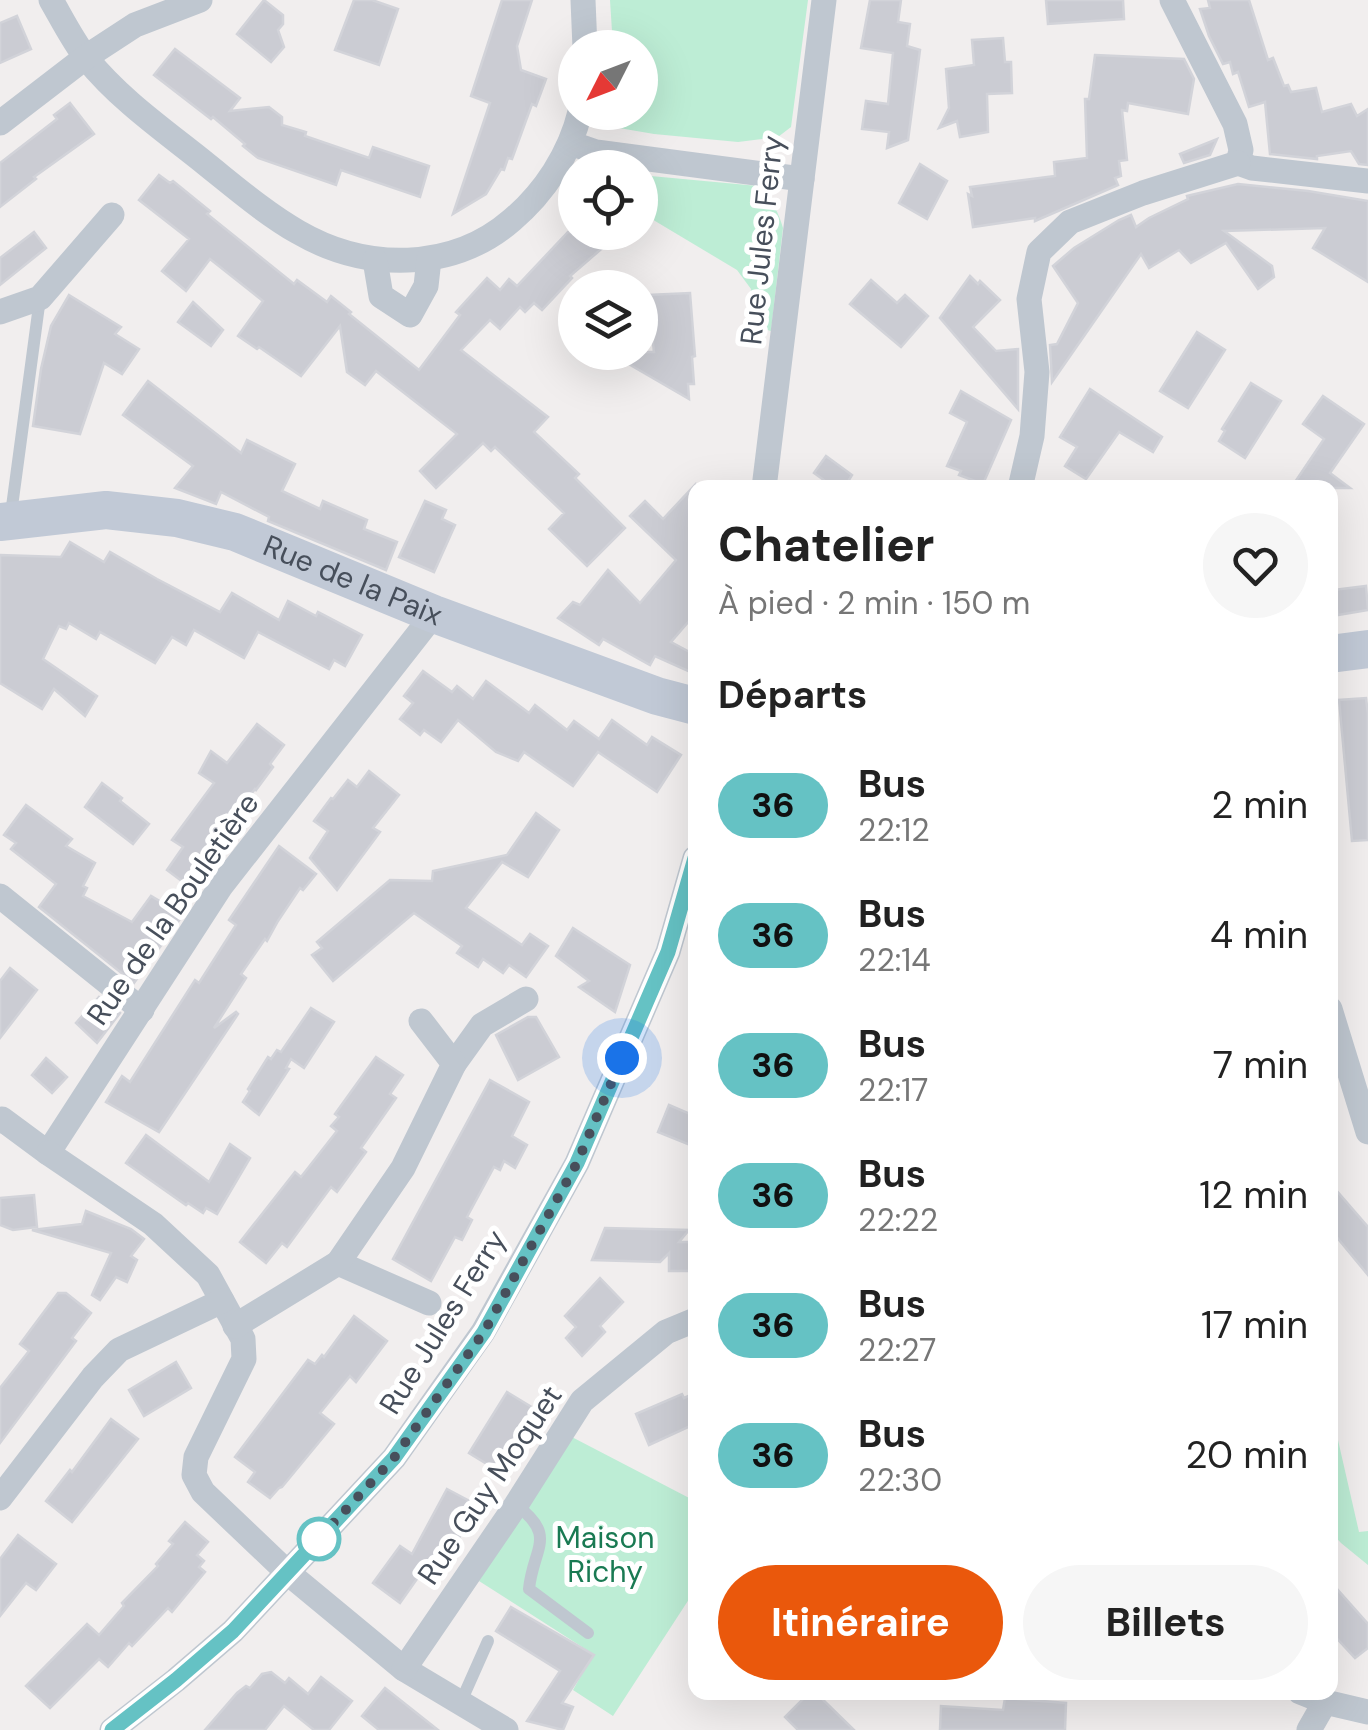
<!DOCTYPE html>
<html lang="fr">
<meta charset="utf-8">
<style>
body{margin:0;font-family:"DM Sans",sans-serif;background:#f6f6f6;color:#222;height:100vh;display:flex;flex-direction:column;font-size:38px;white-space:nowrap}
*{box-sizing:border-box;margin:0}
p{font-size:32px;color:#767676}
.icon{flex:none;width:55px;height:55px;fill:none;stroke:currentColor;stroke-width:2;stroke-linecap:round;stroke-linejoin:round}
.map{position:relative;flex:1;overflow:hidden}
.panel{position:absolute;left:688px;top:480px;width:650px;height:1220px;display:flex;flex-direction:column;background:#fff;border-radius:20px;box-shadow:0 10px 40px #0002}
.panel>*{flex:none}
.badge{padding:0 20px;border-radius:32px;font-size:35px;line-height:65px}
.needle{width:65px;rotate:228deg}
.fabs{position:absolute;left:558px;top:30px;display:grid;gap:20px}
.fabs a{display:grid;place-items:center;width:100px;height:100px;border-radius:50%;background:#fff;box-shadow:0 10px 40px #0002;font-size:50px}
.you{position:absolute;width:50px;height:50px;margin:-25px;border:8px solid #fff;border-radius:50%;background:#1a73e8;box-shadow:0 0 0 15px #1a73e833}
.map>.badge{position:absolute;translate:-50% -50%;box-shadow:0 0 0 5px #fff}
h2{padding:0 30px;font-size:38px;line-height:90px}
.round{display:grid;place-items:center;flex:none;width:105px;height:105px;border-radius:52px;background:#f6f6f6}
.headline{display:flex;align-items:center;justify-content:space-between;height:170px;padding:0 30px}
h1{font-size:48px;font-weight:700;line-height:75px}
.action{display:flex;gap:20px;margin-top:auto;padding:20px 30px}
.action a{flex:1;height:115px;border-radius:60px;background:#ea580c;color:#fff;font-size:40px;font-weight:700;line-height:115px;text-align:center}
.action a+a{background:#f6f6f6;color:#222}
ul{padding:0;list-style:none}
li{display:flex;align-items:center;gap:30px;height:130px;padding:0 30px}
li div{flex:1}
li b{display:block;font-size:38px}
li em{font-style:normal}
li .badge{min-width:110px;font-weight:700;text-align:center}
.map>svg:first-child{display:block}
.green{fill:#bdedd5}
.building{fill:#cbccd3;stroke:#d2d3d9;stroke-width:2.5}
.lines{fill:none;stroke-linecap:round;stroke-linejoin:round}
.lane{stroke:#bfc7d0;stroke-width:12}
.street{stroke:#bfc7d0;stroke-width:25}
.secondary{stroke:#c1c9d6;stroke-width:38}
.line-casing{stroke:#fff;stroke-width:22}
.line{stroke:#65c2c4;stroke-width:15}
.walk{stroke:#474f5b;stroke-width:10;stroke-dasharray:0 18}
.stop-dot{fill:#fff;stroke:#65c2c4;stroke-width:5}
.labels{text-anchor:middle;stroke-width:10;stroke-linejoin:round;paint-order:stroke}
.street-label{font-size:30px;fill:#474f5b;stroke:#fff}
.park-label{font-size:30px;fill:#1a7a53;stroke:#fff}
</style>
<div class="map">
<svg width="1368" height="1730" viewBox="0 0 1368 1730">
<rect width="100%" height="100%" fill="#f1eeee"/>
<g class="green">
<path d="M610,0H808L791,127L778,137L738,142L654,134L619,128L613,113L640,112V48L613,47Z"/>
<path d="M640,175L758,186C771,199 778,210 783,228L771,331L747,324L751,289L737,270L640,212Z"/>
<path d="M1330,1405L1359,1532L1368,1531V1565L1341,1543L1330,1531Z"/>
<path d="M568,1435L695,1501V1590L613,1716L573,1690L593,1654L479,1581Z"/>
</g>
<g class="building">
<path d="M264,0L283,15V24L278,30L284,47L271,62L237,34Z"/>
<path d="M354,0H372L398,9L379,65L335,50Z"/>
<path d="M502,0H532L517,46L521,70L546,79L536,106L532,104L512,159L508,158L504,170L501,169L486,194L453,214L490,103L471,96Z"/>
<path d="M870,0H901L898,22L910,24L907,46L920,50L908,140L887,148L889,132L862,129L866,101L888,104L893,53L861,48Z"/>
<path d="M1046,0H1123L1124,19L1048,24Z"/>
<path d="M1208,0H1249L1268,60L1273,58L1284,86L1288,85L1291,92L1316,88L1322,112L1351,104L1357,116L1368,109V165L1359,164L1351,151L1317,156V159L1270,154L1265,102L1249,107L1238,72L1233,74L1230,62L1223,64L1209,36L1200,9L1210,8Z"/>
<path d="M17,16L31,49L0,63V23Z"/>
<path d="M1003,38L1005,62H1011L1012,93L987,94L988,132L960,137L957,121L939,128L949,108L946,69L974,65L972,40Z"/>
<path d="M175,49L240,98L230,111L269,107L282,117V125L306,132L305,136L369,158L373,147L429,166L420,197L341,170L336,185L258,158L243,146L245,144L213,117L211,119L154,75Z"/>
<path d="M1095,55L1184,59L1194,79L1188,114L1128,103L1127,111L1122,110L1127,160L1119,161L1121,176L1115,178L1118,185L1035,221V218L973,227L968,194L972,196L970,187L1055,176L1054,162L1087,158L1085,99H1089Z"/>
<path d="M70,103L94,134L34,177L36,179L0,207V163L57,119L54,115Z"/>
<path d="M1217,139L1210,155L1184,163L1180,154Z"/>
<path d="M920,164L947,181L927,219L899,203Z"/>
<path d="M159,175L170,183L173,181L210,211L207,214L294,284L297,280L327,302L331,296L351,312L349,314L419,370L460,315L456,312L487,278L500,290L509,279L517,286L568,232H621L570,276L572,278L542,310L534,303L525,312L520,307L500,329L490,320L461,350L548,417L534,432L579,474L575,478L625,528L587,566L549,529L564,513L495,447L491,451L483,443L436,488L420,471L457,434L376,371L365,385L347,372L340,326L301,376L259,347L257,349L238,336L263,301L210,259L186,291L162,271L189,239L139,200Z"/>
<path d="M1238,184L1308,191L1368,201V282L1313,248L1325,228L1224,231L1272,266L1274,277L1258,289L1226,243L1191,263L1179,250L1149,268L1141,254L1052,382L1050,345L1057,344L1078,303L1053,266L1074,248L1119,220L1131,215L1136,227L1149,218L1188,199L1187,196Z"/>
<path d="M34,232L46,248L0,285V258Z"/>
<path d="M970,276L978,284L980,281L1000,300L973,327L996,351L1018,349V409L940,318Z"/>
<path d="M871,280L897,303L905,295L928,316L901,347L850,304Z"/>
<path d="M690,293L695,356L692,357L694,384H688L689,399L608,352H654L648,295Z"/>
<path d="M69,295L121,327L115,334L139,349L122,374L104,363L80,434L33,426L41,369L51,326Z"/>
<path d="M193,302L223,330L211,346L178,322Z"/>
<path d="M1197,332L1225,350L1188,408L1160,391Z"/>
<path d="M148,381L241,453L247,440L295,464L282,491L320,509L323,501L367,520L364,529L397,542L386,570L268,521L269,517L221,492L216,504L175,488L193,466L123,415Z"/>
<path d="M1251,383L1281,401L1245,458L1219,441L1225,431L1222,429Z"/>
<path d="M1090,389L1162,437L1153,452L1119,432L1086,479L1065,466L1077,447L1060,437Z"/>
<path d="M961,391L1011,420L983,484L959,475L961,471L947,466L967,422L950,413Z"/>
<path d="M1323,396L1364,424L1330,473L1350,488H1291L1324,439L1303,424Z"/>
<path d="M826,456L852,475L844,488H835L814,473Z"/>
<path d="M695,485V614L671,642L695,655V674L655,656L650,665L603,639L599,645L558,618L573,602L580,605L608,570L640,603L676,560L630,516L645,501L663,519Z"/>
<path d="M425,501L446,510L442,519L455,525L434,572L399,557Z"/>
<path d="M70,542L104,562L110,552L157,579L220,612L232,593L279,620L288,601L316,616L318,612L362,635L345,666L334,660L329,669L258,632L244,658L194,630L186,645L172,637L155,663L100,632L96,639L69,623L66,629L59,626L43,659L97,696L85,716L54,689L42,709L0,683V555L61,557Z"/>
<path d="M1366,586L1368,610L1338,615L1333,590Z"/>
<path d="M423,671L452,692L457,686L473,699L486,681L529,713L535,705L567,730L574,721L599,739L612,720L647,745L652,737L681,755L657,792L598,752L573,786L524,752L518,761L496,752L458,720L441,742L424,730L420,735L400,719L413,703L404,696Z"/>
<path d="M1366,698L1368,714V840L1352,841L1339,700Z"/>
<path d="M257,724L284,745L270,764L273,767L256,790L255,789L200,860L203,862L187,885L167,870L183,847L172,840L214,783L199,773L211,751L227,763Z"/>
<path d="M369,771L399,795L373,828L380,832L337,890L310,858L328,831L314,821L331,798L333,799L348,780L357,787Z"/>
<path d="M102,783L122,798L120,801L149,824L133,844L85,807Z"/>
<path d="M26,805L72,839L66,846L95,863L83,886L87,888L83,896L132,922L151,896L183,915L134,983L39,907L56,884L11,849L16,843L4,835Z"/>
<path d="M536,813L559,830L528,877L502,862L466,908L522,945L530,934L548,946L526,977L509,965L503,973L483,959L478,967L457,953L462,946L414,913L333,981L312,955L322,948L317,942L390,880L432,881L433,871L507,855Z"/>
<path d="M279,846L316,874L303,890L300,888L278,921L267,941L265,939L241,974L246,978L214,1028L236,1012L238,1014L159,1132L106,1102L122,1076L130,1082L195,980L199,983L236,925L229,920Z"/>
<path d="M573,928L630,965L615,1012L579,987L589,981L556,956Z"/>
<path d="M10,968L37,990L0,1038V981Z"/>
<path d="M99,997L120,1013L97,1043L76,1023Z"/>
<path d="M311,1008L334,1022L304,1068L291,1059L286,1068L289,1069L259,1115L243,1102L250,1091L248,1089L268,1057L271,1059L277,1050L281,1052Z"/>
<path d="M528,1017H536L559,1057L518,1080L496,1035Z"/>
<path d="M376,1057L403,1075L390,1094L396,1098L361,1148L366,1152L337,1192L331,1187L287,1247L282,1243L266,1263L240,1242L295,1172L301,1177L337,1131L331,1126L339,1117L335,1114Z"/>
<path d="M46,1058L67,1077L52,1093L32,1075Z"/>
<path d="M490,1080L529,1102L512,1136L527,1145L515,1168L504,1161L500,1170L494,1167L467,1217L472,1220L462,1240L455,1237L431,1281L393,1259Z"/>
<path d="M669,1105L695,1116V1147L658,1132Z"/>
<path d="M146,1135L209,1182L230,1144L250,1158L217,1214L206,1208L203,1213L188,1203L186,1205L126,1163Z"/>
<path d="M1330,1183L1368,1227V1275L1330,1229Z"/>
<path d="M34,1195L37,1227L13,1230L0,1225V1198Z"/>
<path d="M86,1211L131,1229L144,1239L131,1256L137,1260L127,1282L116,1277L100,1300L92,1295L111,1253L32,1230L82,1224Z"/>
<path d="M605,1228L689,1230L679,1242H695V1271H669V1253L660,1262L592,1260Z"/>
<path d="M600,1278L623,1302L600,1326L605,1332L582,1356L566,1338L576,1327L565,1316Z"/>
<path d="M58,1293H66L91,1313L72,1338L76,1341L0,1443V1388L29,1351L20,1344Z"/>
<path d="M354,1316L387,1341L356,1382L350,1376L320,1413L334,1424L282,1487L279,1488L270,1498L248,1482L255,1472L235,1457L308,1360L315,1364L322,1355L324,1357Z"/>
<path d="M176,1362L191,1388L144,1416L129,1390Z"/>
<path d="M507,1392L538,1411L500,1472L469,1453Z"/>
<path d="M695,1393V1424L649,1445L636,1414L682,1394L684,1398Z"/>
<path d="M111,1419L138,1439L72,1522L46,1501L70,1470L72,1472Z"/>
<path d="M447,1489L477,1505L449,1556L438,1549L400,1603L373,1583L400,1546L412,1554Z"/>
<path d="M185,1522L208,1542L197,1555L204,1561L199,1567L205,1572L172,1612L168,1608L132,1646L129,1643L108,1667L99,1659L50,1708L26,1686L87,1624L99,1635L124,1606L122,1603L158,1566L156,1564L173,1544L169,1541Z"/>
<path d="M18,1535L56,1564L36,1590L26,1583L0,1616V1559Z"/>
<path d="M1330,1581L1368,1624V1648L1355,1658L1330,1631Z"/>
<path d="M511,1607L594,1655L562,1703L573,1707L563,1730L527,1721L560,1671L496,1631Z"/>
<path d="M271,1672L285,1683L289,1678L308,1694L321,1677L352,1701L329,1730H314L284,1706L265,1730H205L237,1693L246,1686L250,1688L262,1674Z"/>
<path d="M385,1688L438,1730H379L362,1716Z"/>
<path d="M810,1692H815L854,1730H798L785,1717Z"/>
<path d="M1005,1698L1066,1703L1065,1730H940L941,1706L1003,1710Z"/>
</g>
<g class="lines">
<g class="lane">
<path d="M11,514L40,298"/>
<path d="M516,1505C558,1536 533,1548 529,1589L588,1633"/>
<path d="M460,1704L488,1641"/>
</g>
<g class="street">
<path d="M51,0C62,19 73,41 87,59C120,100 165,131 206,164C236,188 265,213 298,232C365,271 452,272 512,220C544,193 570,154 580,112"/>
<path d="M583,0L585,48"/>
<path d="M1172,0L1235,124L1241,150L1238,163"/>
<path d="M0,123L86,57L135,25L200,0"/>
<path d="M570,143L596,152L802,179"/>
<path d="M1238,163L1252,168L1368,181"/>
<path d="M375,260L381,296L410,315L426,286L429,259"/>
<path d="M0,312L40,298L112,215"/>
<path d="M764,488L824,0"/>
<path d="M1020,488L1032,436L1037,372L1029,299L1039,252L1070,222L1143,193L1238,163"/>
<path d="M0,896L142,1010"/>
<path d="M1330,1009L1368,1132"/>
<path d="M454,1064L482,1025L526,999"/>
<path d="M0,1121L2,1119L48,1153L221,886L434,614"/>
<path d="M48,1153L153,1224L208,1275L243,1339L244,1359L196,1457L194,1475L203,1492L288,1573L404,1669L506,1730"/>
<path d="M338,1263L429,1303"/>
<path d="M235,1326L338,1263L403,1168L454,1064L421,1021"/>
<path d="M0,1498L93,1377L119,1350L222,1301"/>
<path d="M404,1669L516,1505L582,1401L666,1332L695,1320"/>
<path d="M1300,1692L1325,1702L1368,1712"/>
<path d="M112,1730L176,1680L233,1631L394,1458L483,1332L577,1163L668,952L695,858"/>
<path d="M1309,1730L1325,1702"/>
</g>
<g class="secondary">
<path id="s1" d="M0,522L106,510L177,518L235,532L434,614L657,696L695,706"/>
<path d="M1330,654L1368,649"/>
</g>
</g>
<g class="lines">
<defs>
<path id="line" d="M112,1730L176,1680L233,1631L260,1602L394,1458L484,1332L577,1163L668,952L695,858"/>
</defs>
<use href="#line" class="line-casing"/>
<use href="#line" class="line"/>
<path class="walk" d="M319,1539L314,1544L394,1458L484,1332L577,1163L622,1058"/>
</g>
<circle class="stop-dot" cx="319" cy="1539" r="20"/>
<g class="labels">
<g class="street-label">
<text transform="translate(762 240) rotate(-84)" y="10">Rue Jules Ferry</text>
<text dy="10" stroke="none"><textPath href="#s1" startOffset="365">Rue de la Paix</textPath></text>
<text transform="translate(173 909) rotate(-55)" y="10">Rue de la Bouletière</text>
<text transform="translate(443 1322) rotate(-58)" y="10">Rue Jules Ferry</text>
<text transform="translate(490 1485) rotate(-56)" y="10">Rue Guy Moquet</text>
</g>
<g class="park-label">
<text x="605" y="1548">Maison<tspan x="605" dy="34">Richy</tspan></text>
</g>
</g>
</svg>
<div class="fabs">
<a><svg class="needle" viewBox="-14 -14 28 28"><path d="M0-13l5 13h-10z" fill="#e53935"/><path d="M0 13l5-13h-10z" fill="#767676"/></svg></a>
<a><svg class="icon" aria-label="locate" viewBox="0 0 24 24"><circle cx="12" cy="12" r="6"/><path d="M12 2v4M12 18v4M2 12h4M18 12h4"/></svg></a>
<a><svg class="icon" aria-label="layers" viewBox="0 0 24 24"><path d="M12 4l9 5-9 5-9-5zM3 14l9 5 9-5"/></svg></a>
</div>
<div class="you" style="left:622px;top:1058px"></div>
<section class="panel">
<div class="headline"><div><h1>Chatelier</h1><p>À pied · 2 min · 150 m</p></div><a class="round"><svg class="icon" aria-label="heart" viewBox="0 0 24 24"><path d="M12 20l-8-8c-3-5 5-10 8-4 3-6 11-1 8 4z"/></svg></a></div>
<h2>Départs</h2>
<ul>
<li><span class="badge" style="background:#65c2c4;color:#111">36</span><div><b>Bus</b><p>22:12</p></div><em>2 min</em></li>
<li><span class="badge" style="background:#65c2c4;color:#111">36</span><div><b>Bus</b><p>22:14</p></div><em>4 min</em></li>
<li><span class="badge" style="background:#65c2c4;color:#111">36</span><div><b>Bus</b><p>22:17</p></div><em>7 min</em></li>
<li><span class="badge" style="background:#65c2c4;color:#111">36</span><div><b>Bus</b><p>22:22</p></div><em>12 min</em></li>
<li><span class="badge" style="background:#65c2c4;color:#111">36</span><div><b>Bus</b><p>22:27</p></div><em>17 min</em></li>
<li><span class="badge" style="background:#65c2c4;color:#111">36</span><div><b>Bus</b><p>22:30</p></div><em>20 min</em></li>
</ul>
<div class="action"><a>Itinéraire</a><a>Billets</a></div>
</section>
</div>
